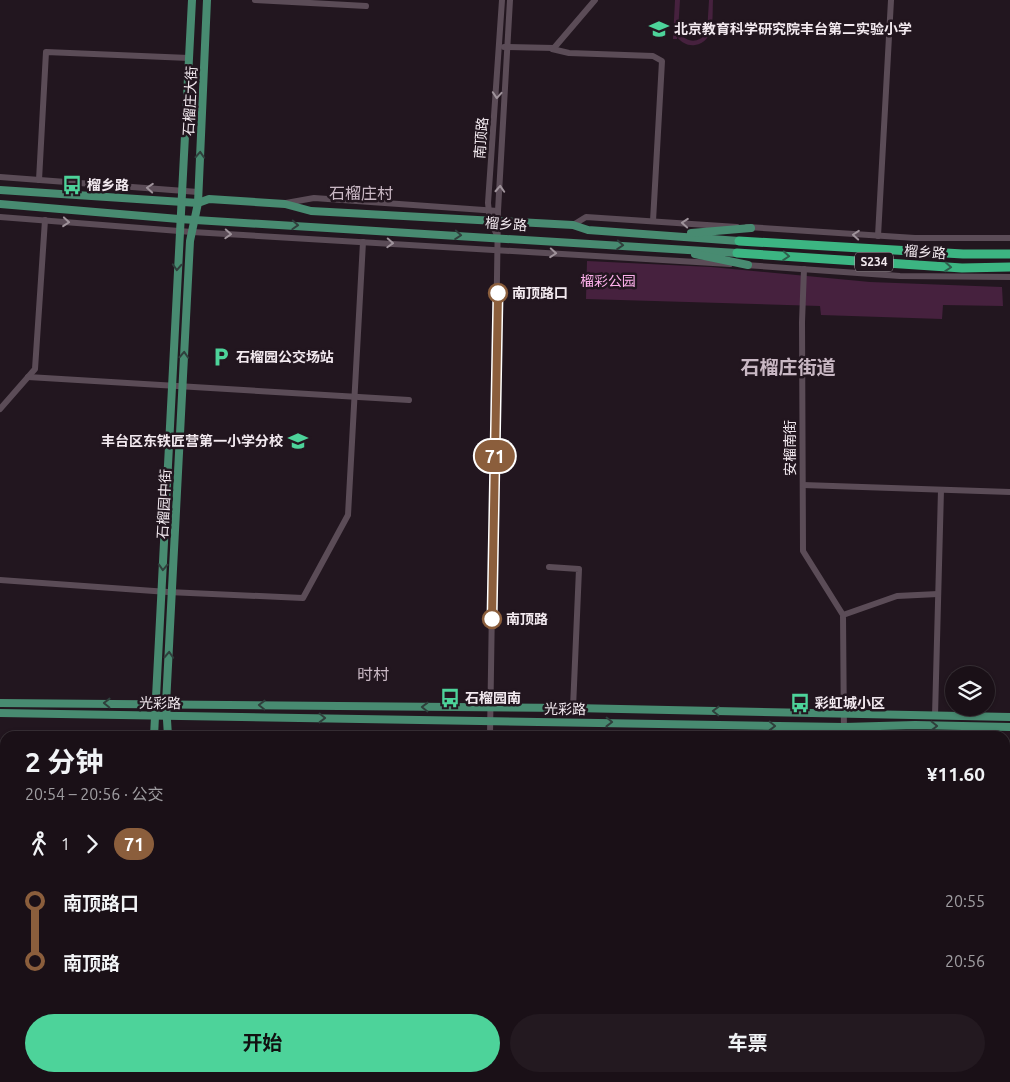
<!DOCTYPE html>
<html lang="zh">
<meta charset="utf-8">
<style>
body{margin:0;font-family:Ubuntu,"Noto Sans SC",sans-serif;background:#231920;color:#f1f3f6;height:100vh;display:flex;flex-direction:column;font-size:19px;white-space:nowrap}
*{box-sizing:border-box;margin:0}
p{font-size:16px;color:#9f9da1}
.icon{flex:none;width:28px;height:28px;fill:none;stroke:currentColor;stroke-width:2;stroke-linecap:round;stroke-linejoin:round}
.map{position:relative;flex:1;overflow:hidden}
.panel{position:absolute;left:0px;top:731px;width:1010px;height:351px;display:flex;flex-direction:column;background:#1a1017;border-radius:15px 15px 0 0;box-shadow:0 1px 4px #0004,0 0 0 1px #383036}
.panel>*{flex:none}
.badge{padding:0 10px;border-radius:16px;font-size:18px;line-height:32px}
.controls{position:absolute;left:945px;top:666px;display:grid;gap:10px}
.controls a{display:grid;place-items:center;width:50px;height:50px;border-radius:50%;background:#1a1017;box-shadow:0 1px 4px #0004,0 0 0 1px #383036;font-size:25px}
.map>.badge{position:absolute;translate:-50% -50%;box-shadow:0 0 0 2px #fff}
.legs{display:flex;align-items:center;gap:8px;height:55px;padding:0 25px;font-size:16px}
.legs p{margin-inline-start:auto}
.head{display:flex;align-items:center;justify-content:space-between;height:85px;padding:0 25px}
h1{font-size:28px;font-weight:700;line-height:38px}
.action{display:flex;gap:10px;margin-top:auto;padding:10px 25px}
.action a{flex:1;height:58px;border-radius:30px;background:#4dd39a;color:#111;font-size:20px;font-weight:700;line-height:58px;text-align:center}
.action a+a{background:#231920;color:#f1f3f6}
ul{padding:0 25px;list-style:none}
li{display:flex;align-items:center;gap:18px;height:60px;font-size:19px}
li i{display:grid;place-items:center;width:8px;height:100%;margin:0 6px;background:currentColor}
li i::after{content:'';width:12px;height:12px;margin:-6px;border:4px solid;border-radius:50%;background:#1a1017}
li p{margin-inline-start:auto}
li:first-child i{background:linear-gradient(#0000 50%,currentColor 0)}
li:last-child i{background:linear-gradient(currentColor 50%,#0000 0)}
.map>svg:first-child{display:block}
.green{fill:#46213e}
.forest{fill:#612056}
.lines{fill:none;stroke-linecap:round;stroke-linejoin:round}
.minor{stroke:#5b4c57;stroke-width:6}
.major{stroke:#488b71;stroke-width:8}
.highway{stroke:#3cb582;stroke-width:9}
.oneway{stroke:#9f939b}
.oneway2{stroke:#2f3f3c}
.oneway3{stroke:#2e5e4c}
.line-1-casing{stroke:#fff;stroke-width:11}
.line-1{stroke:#8b5e3c;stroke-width:8}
.stop-1-dot{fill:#fff;stroke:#8b5e3c;stroke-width:2.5}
.labels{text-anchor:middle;stroke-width:5;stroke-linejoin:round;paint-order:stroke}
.shield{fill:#22161f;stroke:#b4aab1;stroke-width:1}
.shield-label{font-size:12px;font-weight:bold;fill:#f2e9ef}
.poi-label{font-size:14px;font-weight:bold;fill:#f2e9ef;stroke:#22161f;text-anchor:start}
.street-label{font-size:14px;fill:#f2e9ef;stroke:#22161f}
.park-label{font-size:14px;fill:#fdb0eb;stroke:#22161f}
.stop-label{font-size:14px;font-weight:bold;fill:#f2e9ef;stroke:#22161f;text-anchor:start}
.quarter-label{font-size:16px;fill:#c9b8c4;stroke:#22161f}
.district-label{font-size:19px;font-weight:bold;fill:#c9b8c4;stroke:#22161f}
</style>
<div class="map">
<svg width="1010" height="1082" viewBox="0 0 1010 1082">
<rect width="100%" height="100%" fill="#22161f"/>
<g class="green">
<path d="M675,0H680L678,31C686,43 698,44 707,33L709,0H713C712,15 716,42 695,45C688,46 682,43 677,37V39H673Z"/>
<path d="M587,261L711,267L870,282L1002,287L1003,306L943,305L942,319L821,315L820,306L586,299Z"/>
</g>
<path class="forest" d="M1010,976V1082H917L921,1078H1005V981Z"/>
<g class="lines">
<g class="minor">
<path d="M255,0L366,6"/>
<path d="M504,47L554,48L595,0"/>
<path d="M552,49L569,53L653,56L662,61L653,221"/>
<path d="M0,177L198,192"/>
<path d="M39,180L46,52L189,58"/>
<path d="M286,203L314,198L498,211"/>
<path d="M0,217L192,232L730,264"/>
<path d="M573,225L586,217L737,227"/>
<path d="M747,227L915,238H1010"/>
<path d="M878,236L891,0"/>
<path d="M498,237L490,221L488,203L502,0"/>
<path d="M745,265L900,276L1010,277"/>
<path d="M804,269L802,322L803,551L843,615"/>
<path d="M28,377L409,400"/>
<path d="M0,409L35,369L45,220"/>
<path d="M803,485L1010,492"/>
<path d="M549,567L579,569L573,708"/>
<path d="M0,580L168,592L303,598L348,515L363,242"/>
<path d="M935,716L941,490"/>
<path d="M490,736L498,211L510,0"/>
<path d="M844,736L843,615L897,596L938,594"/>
<path d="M1005,841L1010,837"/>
<path d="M0,970H5"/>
<path d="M1005,970L1010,964"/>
<path d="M0,1049L5,1047"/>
<path d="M474,1082V1078"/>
<path d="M707,1082L713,1078"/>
<path d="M785,1082L791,1078"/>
<path d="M910,1082L914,1078"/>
</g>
<g class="major">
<path d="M0,190L198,203L209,199L285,204L311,211L573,225L588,230L739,241"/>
<path d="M0,204L179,219L737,253"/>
<path d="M691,233L751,228"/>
<path d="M695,254L748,265"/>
<path d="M0,703L573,708L1010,717"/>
<path d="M0,713L844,727L915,725L1010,727"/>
<path d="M154,736L192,0"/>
<path d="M168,736L166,704L190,241L198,203L207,0"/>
<path d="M148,1082V1078"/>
<path d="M163,1082V1078"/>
</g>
<g class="highway">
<path d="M739,241L963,254H1010"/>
<path d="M737,253L962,268L1010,267"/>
</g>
</g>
<defs><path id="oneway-chevron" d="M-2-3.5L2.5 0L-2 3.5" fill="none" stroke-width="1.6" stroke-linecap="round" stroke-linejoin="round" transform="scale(1.25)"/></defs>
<g class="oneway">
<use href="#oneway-chevron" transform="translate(497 95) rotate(94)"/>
<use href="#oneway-chevron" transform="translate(150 188) rotate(-176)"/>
<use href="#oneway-chevron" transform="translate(500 189) rotate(-87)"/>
<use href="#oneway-chevron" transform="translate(66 222) rotate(5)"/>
<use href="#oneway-chevron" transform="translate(685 223) rotate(-176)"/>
<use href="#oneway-chevron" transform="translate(228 234) rotate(3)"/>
<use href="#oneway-chevron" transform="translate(856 235) rotate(-176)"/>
<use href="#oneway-chevron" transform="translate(390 243) rotate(3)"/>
<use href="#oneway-chevron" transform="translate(553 253) rotate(4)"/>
</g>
<g class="oneway2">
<use href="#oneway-chevron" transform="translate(200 155) rotate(-87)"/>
<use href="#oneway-chevron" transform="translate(295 225) rotate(3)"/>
<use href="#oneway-chevron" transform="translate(458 235) rotate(4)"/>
<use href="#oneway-chevron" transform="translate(620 245) rotate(4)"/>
<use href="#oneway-chevron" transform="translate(177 267) rotate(93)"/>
<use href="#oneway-chevron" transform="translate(184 355) rotate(-87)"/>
<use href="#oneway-chevron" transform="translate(163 567) rotate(93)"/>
<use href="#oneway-chevron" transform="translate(169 655) rotate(-87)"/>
<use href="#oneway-chevron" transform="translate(107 703) rotate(-179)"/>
<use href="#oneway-chevron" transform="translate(262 705) rotate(-179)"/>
<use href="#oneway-chevron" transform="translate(425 707) rotate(-179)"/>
<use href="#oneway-chevron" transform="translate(716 711) rotate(-179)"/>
<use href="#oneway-chevron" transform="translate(322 718) rotate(1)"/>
<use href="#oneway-chevron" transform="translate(609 722) rotate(1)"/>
<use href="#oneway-chevron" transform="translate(772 726) rotate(1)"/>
<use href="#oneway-chevron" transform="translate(934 726) rotate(1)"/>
</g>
<g class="oneway3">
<use href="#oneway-chevron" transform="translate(786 256) rotate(4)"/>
<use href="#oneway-chevron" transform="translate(948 267) rotate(4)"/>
</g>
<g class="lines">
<defs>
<path id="line-1" d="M492,619L498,293"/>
</defs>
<use href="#line-1" class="line-1-casing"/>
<use href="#line-1" class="line-1"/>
</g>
<defs>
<symbol id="school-bare" viewBox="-9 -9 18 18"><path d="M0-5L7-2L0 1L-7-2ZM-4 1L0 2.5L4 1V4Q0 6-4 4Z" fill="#4dd39a" stroke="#22161f" stroke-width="2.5" paint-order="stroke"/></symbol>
<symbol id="bus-bare" viewBox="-9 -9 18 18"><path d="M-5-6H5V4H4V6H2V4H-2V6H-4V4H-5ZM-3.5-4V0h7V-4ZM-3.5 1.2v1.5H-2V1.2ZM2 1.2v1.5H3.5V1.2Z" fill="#4dd39a" stroke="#22161f" stroke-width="2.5" paint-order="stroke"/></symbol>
<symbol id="parking-bare" viewBox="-9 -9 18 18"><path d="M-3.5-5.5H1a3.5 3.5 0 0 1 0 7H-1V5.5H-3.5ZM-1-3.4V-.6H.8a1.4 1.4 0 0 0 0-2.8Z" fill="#4dd39a" stroke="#22161f" stroke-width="2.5" paint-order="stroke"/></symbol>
</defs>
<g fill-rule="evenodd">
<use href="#school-bare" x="645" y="15" width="28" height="28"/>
<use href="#bus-bare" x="58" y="171" width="28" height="28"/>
<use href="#parking-bare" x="207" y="343" width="28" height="28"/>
<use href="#school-bare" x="284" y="427" width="28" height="28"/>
<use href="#bus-bare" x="436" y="684" width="28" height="28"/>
<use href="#bus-bare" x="786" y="689" width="28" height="28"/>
</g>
<g class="stop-1-dot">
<circle cx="498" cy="293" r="9"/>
<circle cx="492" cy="619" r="9"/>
</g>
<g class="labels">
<rect class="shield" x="855" y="252.5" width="38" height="19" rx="4"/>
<g class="shield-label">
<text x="874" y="266">S234</text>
</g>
<g class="poi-label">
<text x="674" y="34">北京教育科学研究院丰台第二实验小学</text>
<text x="87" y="190">榴乡路</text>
<text x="236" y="362">石榴园公交场站</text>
<text x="283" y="446" text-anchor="end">丰台区东铁匠营第一小学分校</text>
<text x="465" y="703">石榴园南</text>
<text x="815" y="708">彩虹城小区</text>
</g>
<g class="street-label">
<text transform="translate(190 101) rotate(-87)" y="5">石榴庄大街</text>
<text transform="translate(481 138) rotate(-85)" y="5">南顶路</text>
<text transform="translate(506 224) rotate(4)" y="5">榴乡路</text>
<text transform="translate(925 252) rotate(4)" y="5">榴乡路</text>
<text transform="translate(790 448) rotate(-90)" y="5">安榴南街</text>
<text transform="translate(164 504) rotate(-87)" y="5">石榴园中街</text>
<text transform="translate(160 703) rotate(1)" y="5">光彩路</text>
<text transform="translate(565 709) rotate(1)" y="5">光彩路</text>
</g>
<g class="park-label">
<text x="608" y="286">榴彩公园</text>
</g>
<g class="stop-label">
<text x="512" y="298">南顶路口</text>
<text x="506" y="624">南顶路</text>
</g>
<g class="quarter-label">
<text x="361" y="199">石榴庄村</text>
<text x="373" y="680">时村</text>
</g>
<g class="district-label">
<text x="788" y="374">石榴庄街道</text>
</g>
</g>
</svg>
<div class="controls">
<a><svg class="icon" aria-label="layers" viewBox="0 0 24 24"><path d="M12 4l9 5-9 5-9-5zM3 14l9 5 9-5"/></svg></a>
</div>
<b class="badge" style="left:495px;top:456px;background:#8b5e3c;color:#fff">71</b>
<section class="panel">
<div class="head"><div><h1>2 分钟</h1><p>20:54 – 20:56 · 公交</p></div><b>¥11.60</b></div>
<div class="legs"><svg class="icon" aria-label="walk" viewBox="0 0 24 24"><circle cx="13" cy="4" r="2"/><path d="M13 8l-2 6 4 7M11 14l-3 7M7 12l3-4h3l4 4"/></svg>1<svg class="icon" aria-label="forward" viewBox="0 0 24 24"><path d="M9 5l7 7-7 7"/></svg><b class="badge" style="background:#8b5e3c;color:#fff">71</b></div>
<ul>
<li><i style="color:#8b5e3c"></i><b>南顶路口</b><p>20:55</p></li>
<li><i style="color:#8b5e3c"></i><b>南顶路</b><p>20:56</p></li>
</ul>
<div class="action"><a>开始</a><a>车票</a></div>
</section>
</div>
